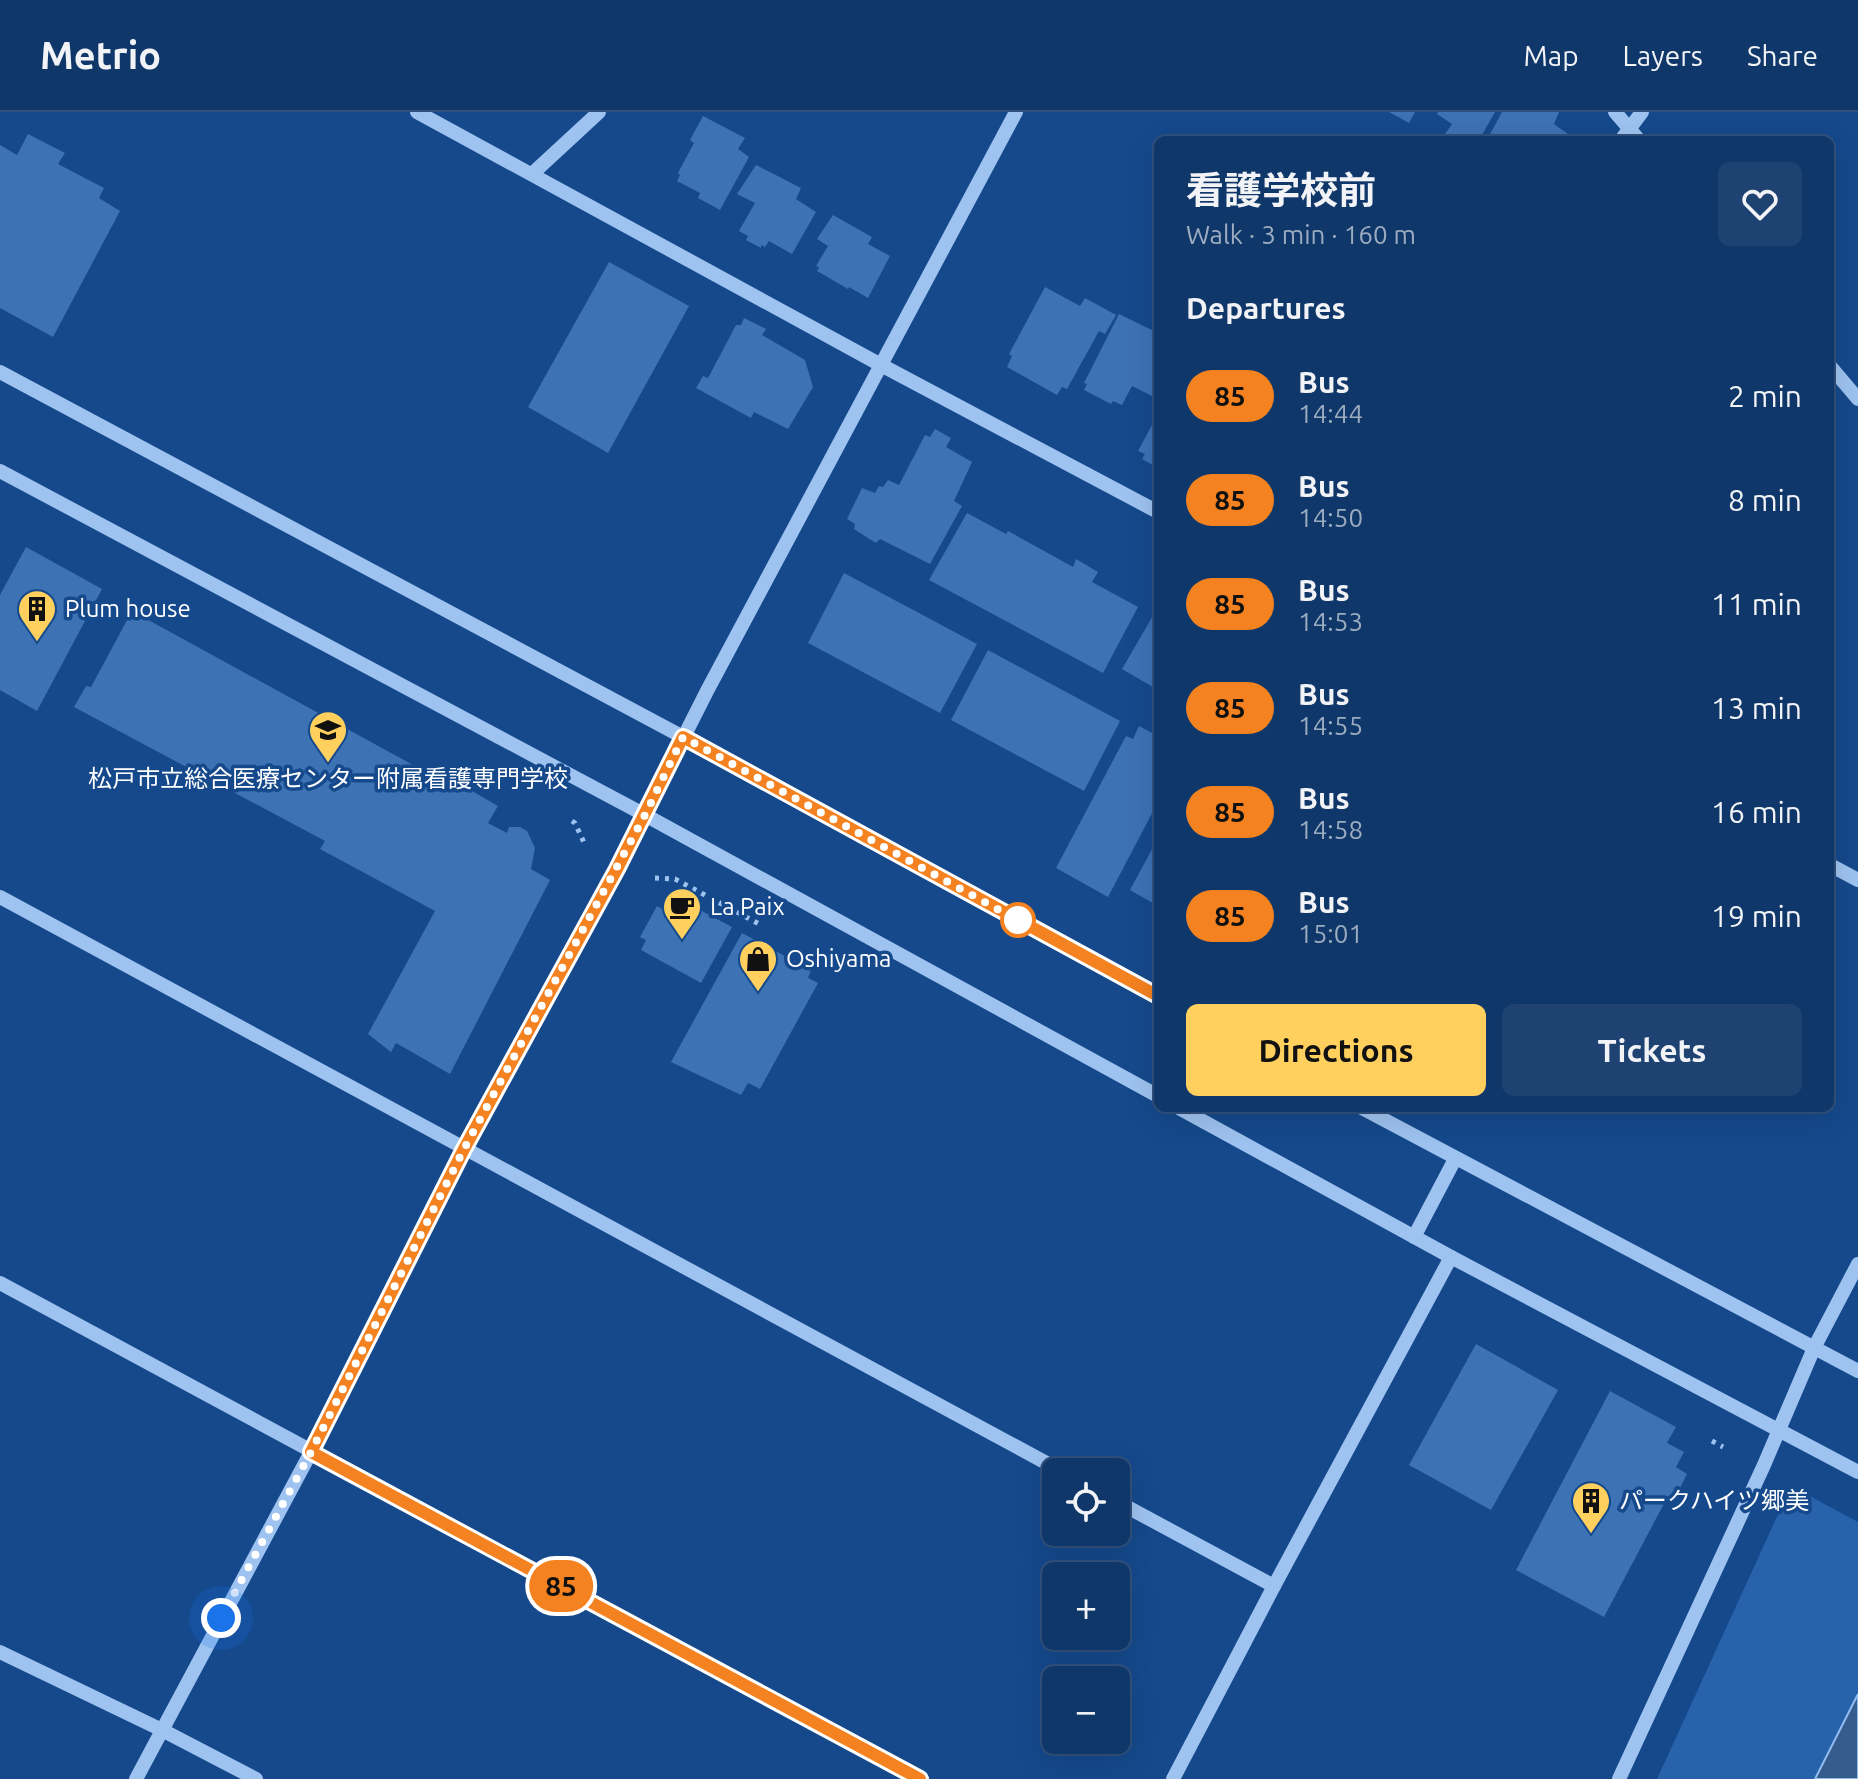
<!DOCTYPE html>
<meta charset="utf-8">
<style>
body{margin:0;font-family:Ubuntu,"Noto Sans JP",sans-serif;background:#1e4271;color:#f1f3f6;height:100vh;display:flex;flex-direction:column;font-size:30px;white-space:nowrap}
*{box-sizing:border-box;margin:0}
p{font-size:26px;color:#9cacc0}
.icon{flex:none;width:44px;height:44px;fill:none;stroke:currentColor;stroke-width:2;stroke-linecap:round;stroke-linejoin:round}
.map{position:relative;flex:1;overflow:hidden}
.sheet{position:absolute;left:1154px;top:24px;width:680px;height:976px;display:flex;flex-direction:column;background:#103769;border-radius:12px;box-shadow:0 8px 32px #0002,0 0 0 2px #30517d}
.sheet>*{flex:none}
.badge{padding:0 16px;border-radius:26px;font-size:28px;line-height:52px}
.tools{position:absolute;left:1042px;top:1346px;display:grid;gap:16px}
.tools a{display:grid;place-items:center;width:88px;height:88px;border-radius:12px;background:#103769;box-shadow:0 8px 32px #0002,0 0 0 2px #30517d;font-size:40px}
.you{position:absolute;width:40px;height:40px;margin:-20px;border:6px solid #fff;border-radius:50%;background:#1a73e8;box-shadow:0 0 0 12px #1a73e833}
.map>.badge{position:absolute;translate:-50% -50%;box-shadow:0 0 0 4px #fff}
h2{padding:0 32px;font-size:30px;line-height:72px}
.round{display:grid;place-items:center;flex:none;width:84px;height:84px;border-radius:12px;background:#1e4271}
.summary{display:flex;align-items:center;justify-content:space-between;height:136px;padding:0 32px}
h1{font-size:38px;font-weight:700;line-height:60px}
.primary-button{display:flex;gap:16px;margin-top:auto;padding:16px 32px}
.primary-button a{flex:1;height:92px;border-radius:12px;background:#ffd05d;color:#111;font-size:32px;font-weight:700;line-height:92px;text-align:center}
.primary-button a+a{background:#1e4271;color:#f1f3f6}
ul{padding:0;list-style:none}
li{display:flex;align-items:center;gap:24px;height:104px;padding:0 32px}
li div{flex:1}
li b{display:block;font-size:30px}
li em{font-style:normal}
li .badge{min-width:88px;font-weight:700;text-align:center}
header{display:flex;align-items:center;gap:48px;box-sizing:border-box;height:112px;padding:0 40px;background:#103769;border-bottom:2px solid #30517d}
header strong{font-size:38px}
nav{display:flex;gap:44px;margin-inline-start:auto;font-size:28px}
.map>svg:first-child{display:block}
.green{fill:#2762ab}
.water{fill:#365c8e;stroke:#90bef3;stroke-width:2}
.building{fill:#3d72b5}
.lines{fill:none;stroke-linecap:round;stroke-linejoin:round}
.path{stroke:#9ec3f0;stroke-width:5;stroke-dasharray:4 6;stroke-linecap:butt}
.minor{stroke:#9ec3f0;stroke-width:14}
.line-casing{stroke:#fff;stroke-width:18}
.line{stroke:#f58220;stroke-width:12}
.walk{stroke:#fff;stroke-width:8;stroke-dasharray:0 14.4}
.stop-dot{fill:#fff;stroke:#f58220;stroke-width:4}
.labels{text-anchor:middle;stroke-width:7;stroke-linejoin:round;paint-order:stroke}
.poi-label{font-size:24px;fill:#fff;stroke:#15498c;text-anchor:start}
</style>
<header>
<strong>Metrio</strong>
<nav><a>Map</a><a>Layers</a><a>Share</a></nav>
</header>
<div class="map">
<svg width="1858" height="1667" viewBox="0 0 1858 1667">
<rect width="100%" height="100%" fill="#15498c"/>
<path class="green" d="M1791,1374L1858,1410V1667H1657Z"/>
<path class="water" d="M1858,1582V1667H1815Z"/>
<g class="building">
<path d="M1389,0H1415L1409,11Z"/>
<path d="M1438,0H1495L1479,28H1448L1443,25L1452,12L1437,2Z"/>
<path d="M1502,0H1559L1554,12L1572,25L1570,28H1487Z"/>
<path d="M703,4L745,26L738,37L749,45L720,98L698,86L700,81L677,69L680,63L678,61L694,31L690,28Z"/>
<path d="M28,22L65,41L58,52L104,76L99,86L120,99L53,225L0,196V33L17,43Z"/>
<path d="M756,53L801,76L796,87L816,100L792,142L769,129L765,135L761,133V136L746,128L748,124L739,119L755,91L737,82Z"/>
<path d="M833,103L872,125L868,132L890,144L868,186L849,175L848,177L817,159L819,155L816,154L828,134L817,127Z"/>
<path d="M609,150L689,194L608,341L528,295Z"/>
<path d="M1045,175L1080,194L1085,186L1116,203L1105,222L1099,219L1067,277L1062,275L1057,283L1007,255L1012,244L1009,242Z"/>
<path d="M1119,202L1158,221V287L1132,274L1122,293L1113,289L1111,292L1084,278L1087,272L1084,271Z"/>
<path d="M744,206L766,217L762,223L805,248L813,275L788,317L754,300L751,306L696,276L703,264L708,266L736,213H741Z"/>
<path d="M1158,302V356L1142,347L1145,342L1138,339Z"/>
<path d="M935,317L951,326L946,335L972,350L954,389L962,394L930,452L880,427L876,431L854,417L855,412L847,407L862,376L875,381L879,374L883,375L888,368L899,373L925,323L930,325Z"/>
<path d="M967,401L1006,422L1008,419L1073,455L1076,447L1098,460L1092,470L1138,495L1103,561L929,468Z"/>
<path d="M26,435L102,477L37,599L0,578V483Z"/>
<path d="M844,461L977,532L940,601L808,531Z"/>
<path d="M1158,495V578L1122,557Z"/>
<path d="M132,499L444,670L448,665L498,694L488,711L507,721L509,715H520L527,719L535,736L531,757L550,768L450,962L396,931L391,940L368,922L435,799L320,737L325,729L74,595L86,574L91,575Z"/>
<path d="M988,538L1120,609L1084,679L951,608Z"/>
<path d="M1139,614L1158,624V690L1108,785L1056,756L1126,624L1133,627Z"/>
<path d="M1158,726V794L1130,778Z"/>
<path d="M670,782L732,815L701,871L641,838L646,828L640,825L657,794L662,797Z"/>
<path d="M742,821L811,858L808,866L818,871L760,977L748,971L741,983L671,950Z"/>
<path d="M1476,1232L1558,1278L1491,1398L1409,1353Z"/>
<path d="M1610,1279L1676,1315L1667,1331L1684,1340L1676,1355L1687,1362L1674,1388L1668,1384L1604,1505L1516,1458Z"/>
</g>
<g class="lines">
<g class="path">
<path d="M572,709L575,711L586,735"/>
<path d="M655,766L675,767L761,813"/>
<path d="M1712,1329L1723,1335"/>
</g>
<g class="minor">
<path d="M417,0L881,253L1158,400"/>
<path d="M1615,0L1639,28"/>
<path d="M1621,28L1642,0"/>
<path d="M532,62L599,0"/>
<path d="M1830,254L1858,287"/>
<path d="M0,260L683,625L1158,884"/>
<path d="M0,359L645,703L1158,984"/>
<path d="M1830,753L1858,768"/>
<path d="M0,785L1063,1360"/>
<path d="M1179,996L1451,1145L1858,1360"/>
<path d="M1362,996L1858,1259"/>
<path d="M1414,1125L1455,1047"/>
<path d="M0,1171L920,1667"/>
<path d="M1116,1389L1274,1474"/>
<path d="M0,1540L162,1618L256,1667"/>
<path d="M136,1667L311,1340L464,1037L617,757L707,579L1016,0"/>
<path d="M1173,1667L1274,1474L1451,1145"/>
<path d="M1619,1667L1764,1353L1814,1236L1858,1152"/>
</g>
</g>
<g class="lines">
<defs>
<path id="line" d="M920,1667L311,1340L464,1037L617,757L683,625L1158,884"/>
</defs>
<use href="#line" class="line-casing"/>
<use href="#line" class="line"/>
<path class="walk" d="M221,1506L311,1340L464,1037L645,703L683,625L1023,811L1018,808"/>
</g>
<defs>
<symbol id="building-pin" viewBox="-11 -11 22 30"><path d="M0 17L-7.5 6A9.5 9.5 0 1 1 7.5 6Z" fill="#ffd05d" stroke="#15498c"/><path d="M-4-6H4V6H1V3H-1V6H-4ZM-2.5-4.3h1.7v1.8h-1.7ZM.8-4.3h1.7v1.8H.8ZM-2.5-1h1.7V.8h-1.7ZM.8-1h1.7V.8H.8Z" fill="#111"/></symbol>
<symbol id="university-pin" viewBox="-11 -11 22 30"><path d="M0 17L-7.5 6A9.5 9.5 0 1 1 7.5 6Z" fill="#ffd05d" stroke="#15498c"/><path d="M0-5L7-2L0 1L-7-2ZM-4 1L0 2.5L4 1V4Q0 6-4 4Z" fill="#111"/></symbol>
<symbol id="cafe-pin" viewBox="-11 -11 22 30"><path d="M0 17L-7.5 6A9.5 9.5 0 1 1 7.5 6Z" fill="#ffd05d" stroke="#15498c"/><path d="M-5.5-4.5H6V0H3Q3 3.5 0 3.5H-2.5Q-5.5 3.5-5.5 0ZM3-3.2v2h1.7v-2ZM-6 4.5H4V6H-6Z" fill="#111"/></symbol>
<symbol id="shop-pin" viewBox="-11 -11 22 30"><path d="M0 17L-7.5 6A9.5 9.5 0 1 1 7.5 6Z" fill="#ffd05d" stroke="#15498c"/><path d="M-5-2.5h2.3a2.7 3.5 0 0 1 5.4 0H5L5.5 6h-11ZM-1.5-2.5h3a1.5 2.3 0 0 0-3 0Z" fill="#111"/></symbol>
</defs>
<g fill-rule="evenodd">
<use href="#building-pin" x="15" y="475" width="44" height="60"/>
<use href="#university-pin" x="306" y="596" width="44" height="60"/>
<use href="#cafe-pin" x="660" y="773" width="44" height="60"/>
<use href="#shop-pin" x="736" y="825" width="44" height="60"/>
<use href="#building-pin" x="1569" y="1367" width="44" height="60"/>
</g>
<circle class="stop-dot" cx="1018" cy="808" r="16"/>
<g class="labels">
<g class="poi-label">
<text x="65" y="505">Plum house</text>
<text x="328" y="675" text-anchor="middle">松戸市立総合医療センター附属看護専門学校</text>
<text x="710" y="803">La Paix</text>
<text x="786" y="855">Oshiyama</text>
<text x="1619" y="1397">パークハイツ郷美</text>
</g>
</g>
</svg>
<div class="tools">
<a><svg class="icon" aria-label="locate" viewBox="0 0 24 24"><circle cx="12" cy="12" r="6"/><path d="M12 2v4M12 18v4M2 12h4M18 12h4"/></svg></a>
<a>+</a>
<a>−</a>
</div>
<div class="you" style="left:221px;top:1506px"></div>
<b class="badge" style="left:561px;top:1474px;background:#f58220;color:#111">85</b>
<section class="sheet">
<div class="summary"><div><h1>看護学校前</h1><p>Walk · 3 min · 160 m</p></div><a class="round"><svg class="icon" aria-label="heart" viewBox="0 0 24 24"><path d="M12 20l-8-8c-3-5 5-10 8-4 3-6 11-1 8 4z"/></svg></a></div>
<h2>Departures</h2>
<ul>
<li><span class="badge" style="background:#f58220;color:#111">85</span><div><b>Bus</b><p>14:44</p></div><em>2 min</em></li>
<li><span class="badge" style="background:#f58220;color:#111">85</span><div><b>Bus</b><p>14:50</p></div><em>8 min</em></li>
<li><span class="badge" style="background:#f58220;color:#111">85</span><div><b>Bus</b><p>14:53</p></div><em>11 min</em></li>
<li><span class="badge" style="background:#f58220;color:#111">85</span><div><b>Bus</b><p>14:55</p></div><em>13 min</em></li>
<li><span class="badge" style="background:#f58220;color:#111">85</span><div><b>Bus</b><p>14:58</p></div><em>16 min</em></li>
<li><span class="badge" style="background:#f58220;color:#111">85</span><div><b>Bus</b><p>15:01</p></div><em>19 min</em></li>
</ul>
<div class="primary-button"><a>Directions</a><a>Tickets</a></div>
</section>
</div>
